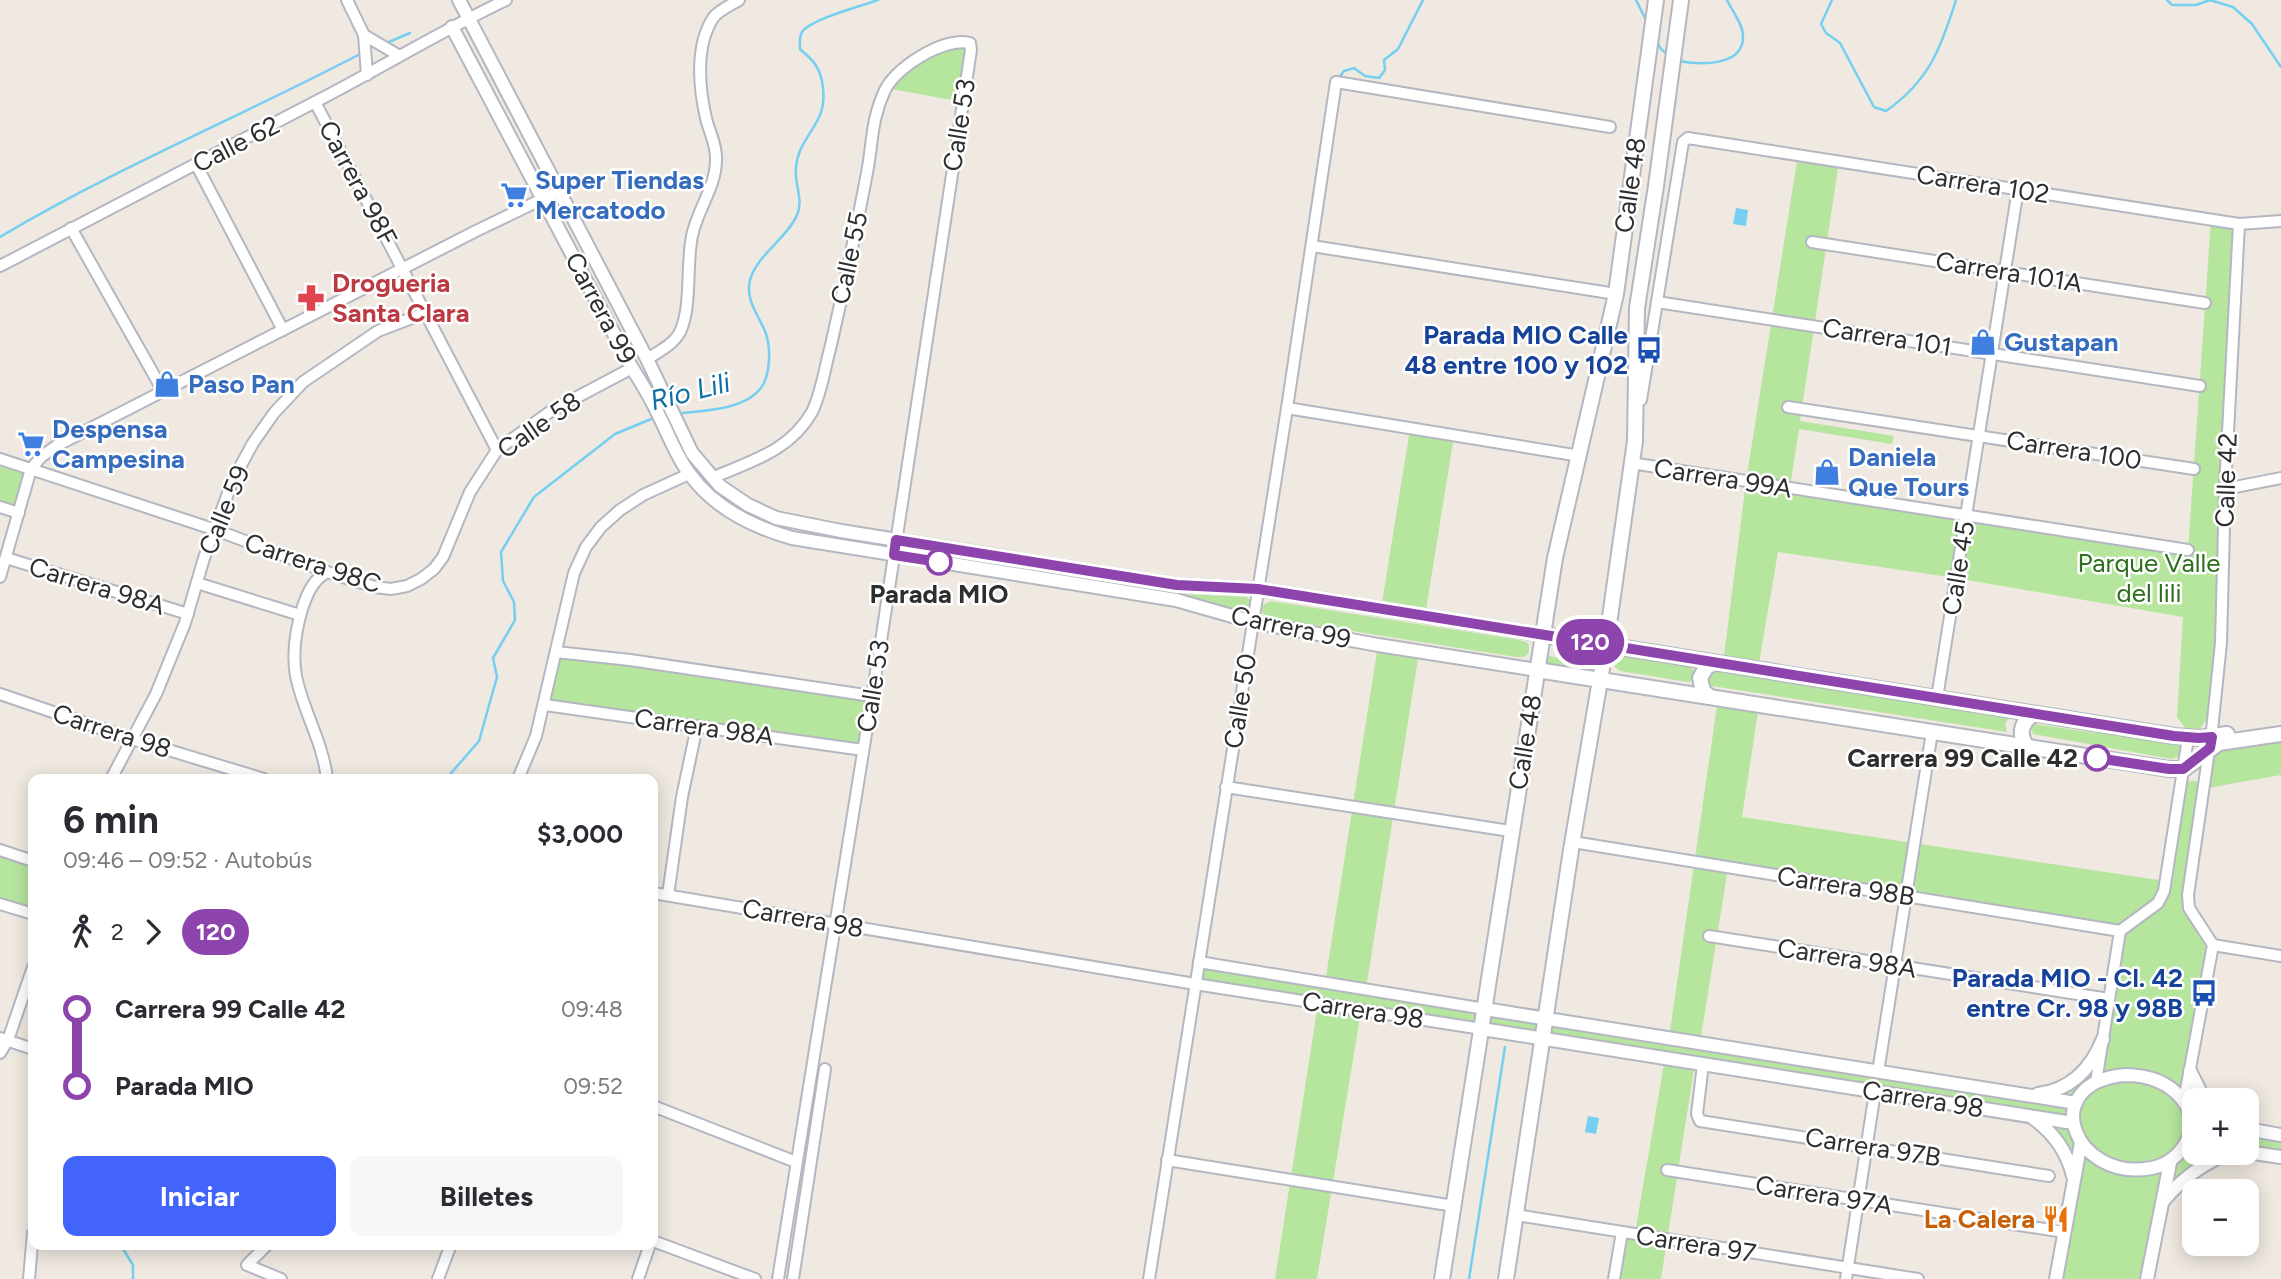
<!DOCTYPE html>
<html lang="es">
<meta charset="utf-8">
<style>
body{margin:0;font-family:Figtree,sans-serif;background:#f7f7f7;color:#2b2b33;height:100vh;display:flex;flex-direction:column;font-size:26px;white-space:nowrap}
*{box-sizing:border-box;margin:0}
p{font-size:23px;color:#7c7c81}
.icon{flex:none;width:38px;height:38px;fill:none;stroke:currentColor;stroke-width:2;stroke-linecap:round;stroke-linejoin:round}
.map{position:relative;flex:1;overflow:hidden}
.drawer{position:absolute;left:28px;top:774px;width:630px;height:476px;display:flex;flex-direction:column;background:#fff;border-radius:14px;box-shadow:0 4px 18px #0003}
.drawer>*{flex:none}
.badge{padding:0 14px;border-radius:23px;font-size:24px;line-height:46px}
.controls{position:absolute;left:2182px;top:1088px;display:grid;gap:14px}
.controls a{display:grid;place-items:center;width:77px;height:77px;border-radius:14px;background:#fff;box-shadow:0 4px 18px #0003;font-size:35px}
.map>.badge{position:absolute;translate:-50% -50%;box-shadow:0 0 0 4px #fff}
.legs{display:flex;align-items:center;gap:10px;height:77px;padding:0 35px;font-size:23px}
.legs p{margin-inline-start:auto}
.head{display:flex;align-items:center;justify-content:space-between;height:119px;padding:0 35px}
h1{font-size:38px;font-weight:700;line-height:52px}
.button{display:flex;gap:14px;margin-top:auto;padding:14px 35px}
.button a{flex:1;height:80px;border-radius:14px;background:#4264fb;color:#fff;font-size:28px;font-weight:700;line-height:80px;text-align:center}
.button a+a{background:#f7f7f7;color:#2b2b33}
ul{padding:0 35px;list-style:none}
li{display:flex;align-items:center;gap:24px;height:77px;font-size:26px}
li i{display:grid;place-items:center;width:10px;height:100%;margin:0 9px;background:currentColor}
li i::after{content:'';width:18px;height:18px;margin:-9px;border:5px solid;border-radius:50%;background:#fff}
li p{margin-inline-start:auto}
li:first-child i{background:linear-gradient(#0000 50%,currentColor 0)}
li:last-child i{background:linear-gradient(currentColor 50%,#0000 0)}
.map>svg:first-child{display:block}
.green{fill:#b6e59e;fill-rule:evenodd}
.water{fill:#75cff0}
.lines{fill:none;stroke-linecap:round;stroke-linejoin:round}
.stream{stroke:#75cff0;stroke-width:2.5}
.minor-casing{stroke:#b4b7c1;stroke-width:14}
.tertiary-casing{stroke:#b4b7c1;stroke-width:16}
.secondary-casing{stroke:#b4b7c1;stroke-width:18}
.minor{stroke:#fff;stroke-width:10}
.tertiary{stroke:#fff;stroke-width:12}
.secondary{stroke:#fff;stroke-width:14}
.line-1-casing{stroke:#fff;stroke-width:16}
.line-1{stroke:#8e44ad;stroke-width:10}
.stop-1-dot{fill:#fff;stroke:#8e44ad;stroke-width:3.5}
.labels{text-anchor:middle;stroke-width:5;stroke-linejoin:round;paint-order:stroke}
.street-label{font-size:26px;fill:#2e2e2e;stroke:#fff}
.shop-label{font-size:26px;font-weight:bold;fill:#366cbe;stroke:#fff;text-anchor:start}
.health-label{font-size:26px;font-weight:bold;fill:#be3a42;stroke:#fff;text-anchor:start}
.transit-label{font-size:26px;font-weight:bold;fill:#164399;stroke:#fff;text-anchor:end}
.park-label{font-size:26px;fill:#2c6e1b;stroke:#fff}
.stop-label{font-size:26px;font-weight:bold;fill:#2e2e2e;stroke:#fff}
.food-label{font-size:26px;font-weight:bold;fill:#c56008;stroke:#fff;text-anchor:end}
.water-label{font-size:28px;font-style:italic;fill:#0d6fa3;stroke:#fff}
</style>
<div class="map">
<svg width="2281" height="1279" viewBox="0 0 2281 1279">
<rect width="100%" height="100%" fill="#efe9e1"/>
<g class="green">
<path d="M970,43L963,102L886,88L913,61Z"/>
<path d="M1798,155L1839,162L1800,421L1894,436L1892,444L1799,429L1790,488L2188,550L2211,220L2239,224L2215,707L2200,729H2186L2177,717L2183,617L1956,578L1778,552L1758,669L1723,664L1746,481Z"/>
<path d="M1410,429L1454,436L1425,616L1381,609Z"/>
<path d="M0,459L31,469L19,513L0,507Z"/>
<path d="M1182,594L1246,597L1251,601V610L1245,613L1181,595Z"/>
<path d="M1271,601L1520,640L1528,643C1531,654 1527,658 1516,657L1270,618C1263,616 1261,612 1263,605Z"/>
<path d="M1378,645L1419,652L1366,989L1669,1038L1718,699L1759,705L1742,817L2165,881L2185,782L2195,781L2199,783L2210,748L2281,734V775L2202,789L2188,895L2213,945L2190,1071L2205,1101H2194V1153H2229L2162,1203L2147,1279H2056L2070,1165L2031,1117L1695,1063L1661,1279H1614L1622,1232L1635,1233L1665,1058L1361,1011L1317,1279H1275L1318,1004L1195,984L1199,962L1325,983ZM1728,868L2120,931L2103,1039L2074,1081L2024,1095L1700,1043Z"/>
<path d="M556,652L872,696L863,750L545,705Z"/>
<path d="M1623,655L1689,666L1697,673L1694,680L1688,682L1620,671L1614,666C1614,659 1616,655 1623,655Z"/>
<path d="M1548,656L1596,663L1594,672L1546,665Z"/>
<path d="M1714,670L2010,718L2005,723L2007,732L1712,686L1708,684L1706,676Z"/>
<path d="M2035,724L2095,733L2115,732L2176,743C2182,747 2183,750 2180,756L2172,759L2033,734L2031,727Z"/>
<path d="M0,850L33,861V914L0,904Z"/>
<path d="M2247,1129L2281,1135V1157L2247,1152Z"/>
</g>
<g class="water">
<path d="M1736,208L1748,210L1746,226L1733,224Z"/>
<path d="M1588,1116L1599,1118L1596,1134L1585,1132Z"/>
</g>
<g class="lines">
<g class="stream">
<path d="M1636,0L1647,22"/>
<path d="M1832,0L1821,24L1826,33L1840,43L1874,107L1886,111C1929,81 1941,48 1956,0"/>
<path d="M2167,0L2172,5H2196L2210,0L2233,7L2252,24L2281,67"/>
<path d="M1656,40L1661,49L1667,54"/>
<path d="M384,44L410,33"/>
<path d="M1679,61C1699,65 1744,67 1743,36C1743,24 1732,11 1727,0"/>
<path d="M1338,79L1344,71L1354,68L1365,76L1379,78L1385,70L1384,60L1398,49L1423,0"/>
<path d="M0,237C116,168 242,116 362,53"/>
<path d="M676,414C703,410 743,411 761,388C771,374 771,346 765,331C758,315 745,299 750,280C756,256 788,237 797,215C804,200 794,184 796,168C797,146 812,134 820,115C826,100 824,77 815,64C811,58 804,53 800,49C800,44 799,37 802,32C811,19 862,6 878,0"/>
<path d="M446,779L479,741L497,677L493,658L515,620L514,602L503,581L501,552L534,497L615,434L656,417"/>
<path d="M120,1244L133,1265V1279"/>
<path d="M1469,1279L1505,1047"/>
</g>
<defs>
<g id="minor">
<path d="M347,0L364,35L367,75"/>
<path d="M364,35L398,55"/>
<path d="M315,102L497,450"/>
<path d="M196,164L283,330"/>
<path d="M71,228L163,391"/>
<path d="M1812,242L2205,303"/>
<path d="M1312,246L1616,294"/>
<path d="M0,266L315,102C379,69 441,31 506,0"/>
<path d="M1657,302L2200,386"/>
<path d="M647,359C658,352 673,345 680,332C692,307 686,264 692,236C697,210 716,187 716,160C717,145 709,132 706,118C699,88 695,46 713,18C719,10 731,5 739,0"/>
<path d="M1641,400L1683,142L1688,138L2239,224L2281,221"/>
<path d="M1788,407L2194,469"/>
<path d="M1287,408L1580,456"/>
<path d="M0,459L216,530L327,572L375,587L391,589L407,586L421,579L434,569L443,557L470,492L497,450L551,411L632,368"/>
<path d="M1631,463L2188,550"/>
<path d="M712,478C751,461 790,451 812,412C822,392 825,366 831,345C844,288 856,230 867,173C873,141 871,120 885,90C896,67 944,37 970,43L971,50L881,641L778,1279"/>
<path d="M2225,489L2281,478"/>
<path d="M0,507L19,513"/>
<path d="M6,558L188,614"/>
<path d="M0,577L31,469L41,457L56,446L476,231L559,191"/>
<path d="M197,583L300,615"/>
<path d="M556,652L630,660L872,696"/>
<path d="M0,694L132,739L264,779"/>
<path d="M1937,698L2018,189"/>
<path d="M545,705L863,750"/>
<path d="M111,779L156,694L185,623L204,558L233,480L253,443L274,413L303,382L378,331L425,313"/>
<path d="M327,779C323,742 303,711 296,676C292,653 296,628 303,606C308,592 314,579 327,572"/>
<path d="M518,779L536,736L574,573L586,547L601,527L620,510L643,495L689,474"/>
<path d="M1226,787L1510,831"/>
<path d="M1573,842L2120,931"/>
<path d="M0,850L33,861"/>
<path d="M653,893L1195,984L1482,1029"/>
<path d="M668,895L682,797L697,726"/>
<path d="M0,904L33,914"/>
<path d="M1709,936L2109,999"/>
<path d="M2213,945L2281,956"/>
<path d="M1199,962L1485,1009"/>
<path d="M0,1038L33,1049"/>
<path d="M0,1053L8,1040L33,967"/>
<path d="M1703,1064L1697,1114L1700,1121L2049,1176"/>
<path d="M1878,1072L1932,732"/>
<path d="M2096,1082L2120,931L2158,903L2164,891L2188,738"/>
<path d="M2184,1101L2213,945L2189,908L2188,895L2212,730L2221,643L2225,489L2239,224"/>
<path d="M653,1106L796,1162"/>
<path d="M1167,1160L1454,1206"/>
<path d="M1667,1170L2064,1232"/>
<path d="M1516,1215L1918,1279"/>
<path d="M653,1241L755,1279"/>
<path d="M268,1244L247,1265L281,1279"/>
<path d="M29,1279L33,1233"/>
<path d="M438,1279L451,1244"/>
<path d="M638,1279L650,1244"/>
<path d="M793,1279L825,1069"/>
<path d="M1149,1279L1287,408L1336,82L1610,127"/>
<path d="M1614,1279L1622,1232"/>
<path d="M1846,1279L1875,1092"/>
</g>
<g id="tertiary">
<path d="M459,0L647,359L692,453L720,486L748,505L776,518L841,531L1177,585L1258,589L1544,635"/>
<path d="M452,27L632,368C643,385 653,402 661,420C670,438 677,457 689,473C713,507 753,527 792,538L1176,600L1253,622L1378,645L1537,670"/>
<path d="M1485,1009L2076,1103"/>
<path d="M1482,1029L2073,1123"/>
<path d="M2190,1071L2205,1101"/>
<path d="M2125,1075C2147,1075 2168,1082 2182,1099C2204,1127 2182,1162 2152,1168C2074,1183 2035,1083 2125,1075Z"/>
<path d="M2038,1094C2071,1090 2091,1069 2103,1039"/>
<path d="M2033,1118C2054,1133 2067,1151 2073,1176"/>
<path d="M2247,1129L2281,1135"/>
<path d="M2247,1152L2281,1157"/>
<path d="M2164,1200C2182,1179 2203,1163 2229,1153"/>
<path d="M2056,1279L2081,1142"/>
<path d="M2147,1279L2170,1163"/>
</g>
<g id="secondary">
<path d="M1544,635L2174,736L2199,738L2227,734"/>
<path d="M1537,670L2169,769H2184L2219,743L2281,734"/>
<path d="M1710,697L1703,691L1700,678L1707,666L1716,663"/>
<path d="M2027,747C2018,734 2021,722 2034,714"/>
<path d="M1442,1279L1555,558L1616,294L1656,0"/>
<path d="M1506,1279L1571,850L1606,645L1635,441L1637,308L1656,186L1681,0"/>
</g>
</defs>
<use href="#minor" class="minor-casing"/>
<use href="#tertiary" class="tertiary-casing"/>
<use href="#secondary" class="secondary-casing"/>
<use href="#minor" class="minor"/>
<use href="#tertiary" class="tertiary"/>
<use href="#secondary" class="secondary"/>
</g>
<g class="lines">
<defs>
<path id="line-1" d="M939,562L894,555L896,540L1177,585L1258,589L2174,736L2199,738L2212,737L2210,748L2183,769H2169L2097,758"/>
</defs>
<use href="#line-1" class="line-1-casing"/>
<use href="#line-1" class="line-1"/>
</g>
<defs>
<symbol id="supermarket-bare" viewBox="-9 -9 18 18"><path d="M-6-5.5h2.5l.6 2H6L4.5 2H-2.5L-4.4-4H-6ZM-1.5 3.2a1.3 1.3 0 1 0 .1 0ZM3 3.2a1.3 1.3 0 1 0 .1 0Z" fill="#3f7fe0" stroke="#fff" stroke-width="2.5" paint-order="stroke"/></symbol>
<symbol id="pharmacy-bare" viewBox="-9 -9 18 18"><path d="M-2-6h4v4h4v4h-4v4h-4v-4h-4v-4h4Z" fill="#e0444e" stroke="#fff" stroke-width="2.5" paint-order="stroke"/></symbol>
<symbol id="shop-bare" viewBox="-9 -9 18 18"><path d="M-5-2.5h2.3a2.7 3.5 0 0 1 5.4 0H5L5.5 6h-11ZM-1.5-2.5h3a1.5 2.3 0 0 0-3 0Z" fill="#3f7fe0" stroke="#fff" stroke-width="2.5" paint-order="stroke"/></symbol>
<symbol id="bus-bare" viewBox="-9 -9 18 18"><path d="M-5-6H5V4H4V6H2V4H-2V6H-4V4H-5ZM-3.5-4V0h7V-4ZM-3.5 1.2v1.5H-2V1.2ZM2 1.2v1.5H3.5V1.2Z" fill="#1a4fb4" stroke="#fff" stroke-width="2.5" paint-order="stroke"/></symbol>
<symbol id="restaurant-bare" viewBox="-9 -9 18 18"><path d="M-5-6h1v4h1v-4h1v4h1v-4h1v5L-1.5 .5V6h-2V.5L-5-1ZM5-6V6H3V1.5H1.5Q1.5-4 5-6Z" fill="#e8710a" stroke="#fff" stroke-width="2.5" paint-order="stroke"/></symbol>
</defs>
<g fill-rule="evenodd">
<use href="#supermarket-bare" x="495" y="176" width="38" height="38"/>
<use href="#pharmacy-bare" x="292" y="279" width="38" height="38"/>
<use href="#shop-bare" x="1964" y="323" width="38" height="38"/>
<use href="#bus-bare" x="1630" y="331" width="38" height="38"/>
<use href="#shop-bare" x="148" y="365" width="38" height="38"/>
<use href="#supermarket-bare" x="12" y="425" width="38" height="38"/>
<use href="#shop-bare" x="1808" y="453" width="38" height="38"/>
<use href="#bus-bare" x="2185" y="974" width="38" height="38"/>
<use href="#restaurant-bare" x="2037" y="1200" width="38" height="38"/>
</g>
<g class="stop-1-dot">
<circle cx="939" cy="562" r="12"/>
<circle cx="2097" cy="758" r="12"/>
</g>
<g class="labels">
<g class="street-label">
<text transform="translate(959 125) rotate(-81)" y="9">Calle 53</text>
<text transform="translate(236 144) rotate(-27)" y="9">Calle 62</text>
<text transform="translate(358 183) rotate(62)" y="9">Carrera 98F</text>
<text transform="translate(1983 184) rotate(9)" y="9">Carrera 102</text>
<text transform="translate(1630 185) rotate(-82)" y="9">Calle 48</text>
<text transform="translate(849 258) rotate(-78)" y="9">Calle 55</text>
<text transform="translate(2009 272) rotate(9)" y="9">Carrera 101A</text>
<text transform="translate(601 308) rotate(62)" y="9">Carrera 99</text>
<text transform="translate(1887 337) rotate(9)" y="9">Carrera 101</text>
<text transform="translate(539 425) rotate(-35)" y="9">Calle 58</text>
<text transform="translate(2074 450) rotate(9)" y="9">Carrera 100</text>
<text transform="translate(1723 478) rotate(9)" y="9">Carrera 99A</text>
<text transform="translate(2226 480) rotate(-88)" y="9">Calle 42</text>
<text transform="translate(224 510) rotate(-68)" y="9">Calle 59</text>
<text transform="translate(313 563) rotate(18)" y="9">Carrera 98C</text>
<text transform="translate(1958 568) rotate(-81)" y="9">Calle 45</text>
<text transform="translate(97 586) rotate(17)" y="9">Carrera 98A</text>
<text transform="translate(1291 627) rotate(12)" y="9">Carrera 99</text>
<text transform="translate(873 686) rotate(-81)" y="9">Calle 53</text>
<text transform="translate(1240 701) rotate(-81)" y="9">Calle 50</text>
<text transform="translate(704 727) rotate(8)" y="9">Carrera 98A</text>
<text transform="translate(112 731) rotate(18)" y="9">Carrera 98</text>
<text transform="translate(1525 742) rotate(-81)" y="9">Calle 48</text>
<text transform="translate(1846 886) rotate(9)" y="9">Carrera 98B</text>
<text transform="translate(803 918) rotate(10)" y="9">Carrera 98</text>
<text transform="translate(1847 958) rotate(9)" y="9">Carrera 98A</text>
<text transform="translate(1363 1010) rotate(9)" y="9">Carrera 98</text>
<text transform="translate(1923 1099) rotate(9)" y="9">Carrera 98</text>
<text transform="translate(1873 1147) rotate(9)" y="9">Carrera 97B</text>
<text transform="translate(1824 1195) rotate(9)" y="9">Carrera 97A</text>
<text transform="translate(1696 1244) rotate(9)" y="9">Carrera 97</text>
</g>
<g class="shop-label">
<text x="535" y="189">Super Tiendas<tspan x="535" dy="30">Mercatodo</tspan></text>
<text x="2004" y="351">Gustapan</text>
<text x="188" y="393">Paso Pan</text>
<text x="52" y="438">Despensa<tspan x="52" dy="30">Campesina</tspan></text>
<text x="1848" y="466">Daniela<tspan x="1848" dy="30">Que Tours</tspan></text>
</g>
<g class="health-label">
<text x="332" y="292">Drogueria<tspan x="332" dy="30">Santa Clara</tspan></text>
</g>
<g class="transit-label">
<text x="1628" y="344">Parada MIO Calle<tspan x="1628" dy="30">48 entre 100 y 102</tspan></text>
<text x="2183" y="987">Parada MIO - Cl. 42<tspan x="2183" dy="30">entre Cr. 98 y 98B</tspan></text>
</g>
<g class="park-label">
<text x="2149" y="572">Parque Valle<tspan x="2149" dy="30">del lili</tspan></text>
</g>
<g class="stop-label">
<text x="939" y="603">Parada MIO</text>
<text x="2078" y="767" text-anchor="end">Carrera 99 Calle 42</text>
</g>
<g class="food-label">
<text x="2035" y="1228">La Calera</text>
</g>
<g class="water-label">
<text transform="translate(690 391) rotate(-14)" y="10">Río Lili</text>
</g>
</g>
</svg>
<div class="controls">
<a>+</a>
<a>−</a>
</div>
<b class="badge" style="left:1590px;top:642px;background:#8e44ad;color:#fff">120</b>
<section class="drawer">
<div class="head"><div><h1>6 min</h1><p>09:46 – 09:52 · Autobús</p></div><b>$3,000</b></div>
<div class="legs"><svg class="icon" aria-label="walk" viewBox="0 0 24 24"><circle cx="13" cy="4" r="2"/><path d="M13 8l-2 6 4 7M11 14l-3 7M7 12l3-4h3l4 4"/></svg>2<svg class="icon" aria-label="forward" viewBox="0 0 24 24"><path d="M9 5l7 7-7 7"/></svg><b class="badge" style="background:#8e44ad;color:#fff">120</b></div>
<ul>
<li><i style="color:#8e44ad"></i><b>Carrera 99 Calle 42</b><p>09:48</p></li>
<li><i style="color:#8e44ad"></i><b>Parada MIO</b><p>09:52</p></li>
</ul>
<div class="button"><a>Iniciar</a><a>Billetes</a></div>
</section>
</div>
